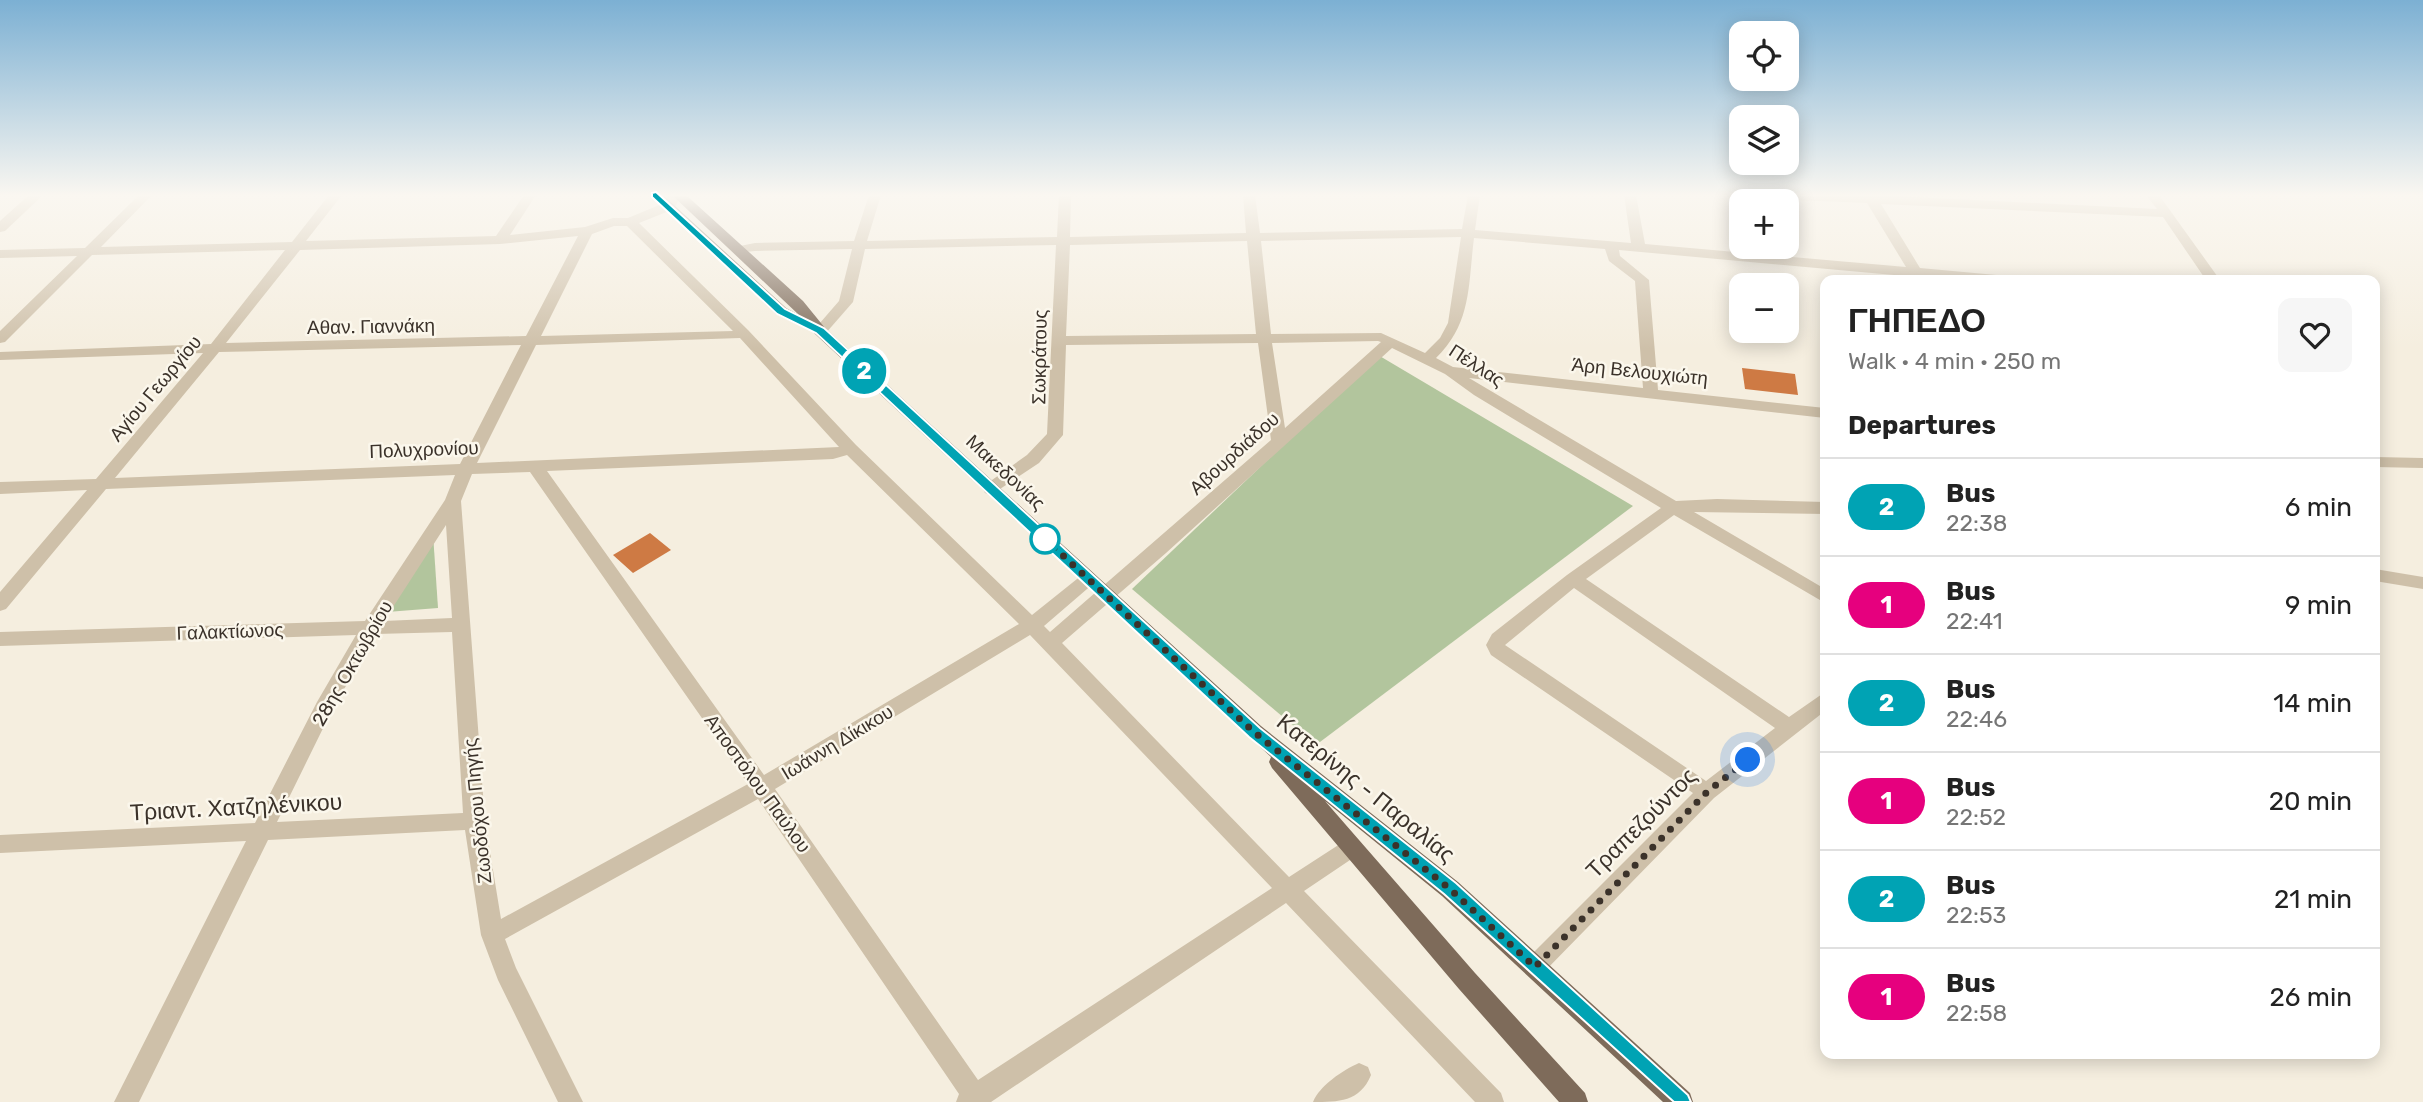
<!DOCTYPE html>
<meta charset="utf-8">
<style>
body{margin:0;font-family:Rubik,sans-serif;background:#f6f6f6;color:#222;height:100vh;display:flex;flex-direction:column;font-size:26px;white-space:nowrap}
*{box-sizing:border-box;margin:0}
p{font-size:23px;color:#767676}
.icon{flex:none;width:38px;height:38px;fill:none;stroke:currentColor;stroke-width:2;stroke-linecap:round;stroke-linejoin:round}
.map{position:relative;flex:1;overflow:hidden}
.details{position:absolute;left:1820px;top:275px;width:560px;height:784px;display:flex;flex-direction:column;background:#fff;border-radius:14px;box-shadow:0 4px 18px #0003}
.details>*{flex:none}
.badge{padding:0 14px;border-radius:23px;font-size:24px;line-height:46px}
.tools{position:absolute;left:1729px;top:21px;display:grid;gap:14px}
.tools a{display:grid;place-items:center;width:70px;height:70px;border-radius:14px;background:#fff;box-shadow:0 4px 18px #0003;font-size:35px}
.you{position:absolute;width:35px;height:35px;margin:-18px;border:5px solid #fff;border-radius:50%;background:#1a73e8;box-shadow:0 0 0 10px #1a73e833}
.map>.badge{position:absolute;translate:-50% -50%;box-shadow:0 0 0 4px #fff}
h2{padding:0 28px;font-size:26px;line-height:63px}
.round{display:grid;place-items:center;flex:none;width:74px;height:74px;border-radius:14px;background:#f6f6f6}
.head{display:flex;align-items:center;justify-content:space-between;height:119px;padding:0 28px}
h1{font-size:33px;font-weight:800;line-height:52px}
ul{padding:0;list-style:none}
li{display:flex;align-items:center;gap:21px;height:98px;padding:0 28px;border-top:2px solid #e0e0e0}
li div{flex:1}
li b{display:block;font-size:26px}
li em{font-style:normal}
li .badge{min-width:77px;font-weight:700;text-align:center}
.map>svg:first-child{display:block}
.green{fill:#b2c59d}
.building{fill:#ce7a44}
.lines{fill:none;stroke-linecap:round;stroke-linejoin:round}
.minor{fill:#cec0a9;fill-rule:evenodd}
.major{fill:#7e6b5a;fill-rule:evenodd}
.line{fill:#00a3b4;stroke:#fff;stroke-width:2}
.walk{stroke:#3b322a;stroke-width:7;stroke-dasharray:0 12.6}
.stop-dot{fill:#fff;stroke:#00a3b4;stroke-width:3.5}
.labels{text-anchor:middle;stroke-width:5;stroke-linejoin:round;paint-order:stroke}
.street-label{font-size:19px;fill:#3b322a;stroke:#fbf7ec}
.near-street-label{font-size:23px;fill:#3b322a;stroke:#fbf7ec}
</style>
<div class="map">
<svg width="2423" height="1102" viewBox="0 0 2423 1102">
<rect width="100%" height="100%" fill="#f5eedf"/>
<g class="green">
<path d="M1378,355L1633,506L1316,745L1132,589Z"/>
<path d="M433,534L438,608L387,612Z"/>
</g>
<g class="building">
<path d="M1742,368L1795,374L1798,395L1745,389Z"/>
<path d="M650,533L671,550L633,573L613,555Z"/>
</g>
<g class="lines">
<g class="minor">
<path d="M29,195H43L5,231L0,232V221Z"/>
<path d="M139,195H152L101,247L292,242L329,195H342L306,241L496,236L524,195H536L510,235L585,227L613,218H628L664,203L669,195H681L674,209L639,223L748,330L856,445L1032,615L1082,575H1094L1097,579L1094,583L1044,626L1050,632L1271,440L1258,343L1066,345L1063,435L1039,463L991,495L985,493L983,489L985,485L1027,455L1047,434L1056,245L865,249L853,302L825,334L820,335L813,331L839,301L852,249L755,251L735,253V247L755,243L854,241L869,195H881L867,241L1057,237L1059,195H1071L1070,237L1246,233L1243,195H1255L1260,233L1462,229L1468,195H1480L1475,230L1631,243L1624,195H1636L1645,244L1906,267L1867,203L1773,199L1767,195H1875L2157,209L2146,195H2159L2220,280H2206L2163,217L1881,204L1920,268L2007,276L2014,280L1916,277L1619,250L1620,256L1649,280L1658,390L1825,408V418L1469,378L1676,501L1717,499L1825,502V514L1694,512L1825,589V603L1674,515L1586,579L1789,717L1825,692V711L1714,798L1543,973L1535,977L1527,973L1523,966L1527,959L1693,793L1491,655L1486,645L1492,634L1567,575L1661,508L1474,395L1445,374L1392,348L1166,553L1062,643L1289,877L1343,842L1351,839L1359,842L1362,848L1359,854L1304,891L1501,1093L1504,1102H1475L1286,903L991,1102H956L959,1094L758,799L505,939L516,968L583,1102H558L498,980L481,935L465,830L268,840L139,1102H114L246,841L0,853V835L255,823L317,702L356,635L0,646V632L365,621L445,500L455,475L106,489L6,609L0,611V592L87,490L0,494V482L96,479L203,353L0,360V352L211,344L285,250L92,255L5,342L0,343V331L77,256L0,258V250L85,248ZM614,226H627L733,331L541,336L592,234ZM578,236L526,336L226,343L300,250L500,244ZM1461,237L1448,323L1440,338L1425,353L1381,333L1271,334L1261,241ZM1474,238L1605,249L1609,261L1635,281L1643,388L1453,367L1436,358C1472,323 1468,285 1474,238ZM1247,241L1256,334L1066,336L1070,245ZM740,338L839,447L477,463L536,345ZM1378,341L1381,342L1285,428L1272,343ZM521,345L460,464L115,478L219,352ZM847,455L1019,624L764,775L547,471L833,459ZM530,472L748,784L501,919L485,821L461,501L472,474ZM446,525L452,618L384,621ZM1574,588L1775,728L1706,781L1505,645ZM452,632L463,813L277,822L332,710L376,634ZM1030,635L1272,888L978,1080L775,789Z"/>
<path d="M2375,457L2423,458V468L2375,467Z"/>
<path d="M2375,569L2423,577V589L2375,581Z"/>
<path d="M1359,1063L1368,1067L1371,1075C1360,1102 1338,1102 1313,1102C1319,1086 1343,1070 1359,1063Z"/>
</g>
<path class="major" d="M650,195H663L786,308L799,315L672,195H686L803,301L825,328L1261,726L1458,882L1690,1093L1693,1102H1663L1442,896L1325,801L1475,973L1585,1093L1588,1102H1559L1459,989L1272,768L1269,762L1271,757L813,332L776,314Z"/>
</g>
<linearGradient id="sky" x2="0" y2="1"><stop stop-color="#7cb0d3"/><stop offset="0.56" stop-color="#faf7f1"/><stop offset="1" stop-color="#faf7f1" stop-opacity="0"/></linearGradient>
<rect width="2423" height="349" fill="url(#sky)"/>
<path class="line" d="M656,192L785,309L824,328L1260,728L1456,883L1688,1095L1691,1102H1674L1444,894L1249,737L816,333L777,314L652,197V193Z"/>
<g class="lines">
<path class="walk" d="M1045,539L1254,732L1450,889L1535,967L1707,792L1748,760"/>
</g>
<circle class="stop-dot" cx="1045" cy="539" r="14"/>
<g class="labels">
<g class="street-label">
<text transform="translate(371 326) rotate(-1)" y="7">Αθαν. Γιαννάκη</text>
<text transform="translate(1039 357) rotate(-89)" y="7">Σωκράτους</text>
<text transform="translate(1477 365) rotate(33)" y="7">Πέλλας</text>
<text transform="translate(1640 371) rotate(6)" y="7">Άρη Βελουχιώτη</text>
<text transform="translate(155 388) rotate(-50)" y="7">Αγίου Γεωργίου</text>
<text transform="translate(424 449) rotate(-2)" y="7">Πολυχρονίου</text>
<text transform="translate(1234 453) rotate(-42)" y="7">Αβουρδιάδου</text>
<text transform="translate(1006 472) rotate(43)" y="7">Μακεδονίας</text>
<text transform="translate(230 631) rotate(-2)" y="7">Γαλακτίωνος</text>
<text transform="translate(352 663) rotate(-60)" y="7">28ης Οκτωβρίου</text>
<text transform="translate(837 742) rotate(-31)" y="7">Ιωάννη Δίκικου</text>
<text transform="translate(758 783) rotate(54)" y="7">Αποστόλου Παύλου</text>
<text transform="translate(477 811) rotate(-96)" y="7">Ζωοδόχου Πηγής</text>
</g>
<g class="near-street-label">
<text transform="translate(1366 788) rotate(39)" y="8">Κατερίνης - Παραλίας</text>
<text transform="translate(236 807) rotate(-3)" y="8">Τριαντ. Χατζηλένικου</text>
<text transform="translate(1641 823) rotate(-45)" y="8">Τραπεζούντος</text>
</g>
</g>
</svg>
<div class="tools">
<a><svg class="icon" aria-label="locate" viewBox="0 0 24 24"><circle cx="12" cy="12" r="6"/><path d="M12 2v4M12 18v4M2 12h4M18 12h4"/></svg></a>
<a><svg class="icon" aria-label="layers" viewBox="0 0 24 24"><path d="M12 4l9 5-9 5-9-5zM3 14l9 5 9-5"/></svg></a>
<a>+</a>
<a>−</a>
</div>
<div class="you" style="left:1748px;top:760px"></div>
<b class="badge" style="left:864px;top:371px;background:#00a3b4;color:#fff">2</b>
<section class="details">
<div class="head"><div><h1>ΓΗΠΕΔΟ</h1><p>Walk · 4 min · 250 m</p></div><a class="round"><svg class="icon" aria-label="heart" viewBox="0 0 24 24"><path d="M12 20l-8-8c-3-5 5-10 8-4 3-6 11-1 8 4z"/></svg></a></div>
<h2>Departures</h2>
<ul>
<li><span class="badge" style="background:#00a3b4;color:#fff">2</span><div><b>Bus</b><p>22:38</p></div><em>6 min</em></li>
<li><span class="badge" style="background:#e6007e;color:#fff">1</span><div><b>Bus</b><p>22:41</p></div><em>9 min</em></li>
<li><span class="badge" style="background:#00a3b4;color:#fff">2</span><div><b>Bus</b><p>22:46</p></div><em>14 min</em></li>
<li><span class="badge" style="background:#e6007e;color:#fff">1</span><div><b>Bus</b><p>22:52</p></div><em>20 min</em></li>
<li><span class="badge" style="background:#00a3b4;color:#fff">2</span><div><b>Bus</b><p>22:53</p></div><em>21 min</em></li>
<li><span class="badge" style="background:#e6007e;color:#fff">1</span><div><b>Bus</b><p>22:58</p></div><em>26 min</em></li>
</ul>
</section>
</div>
